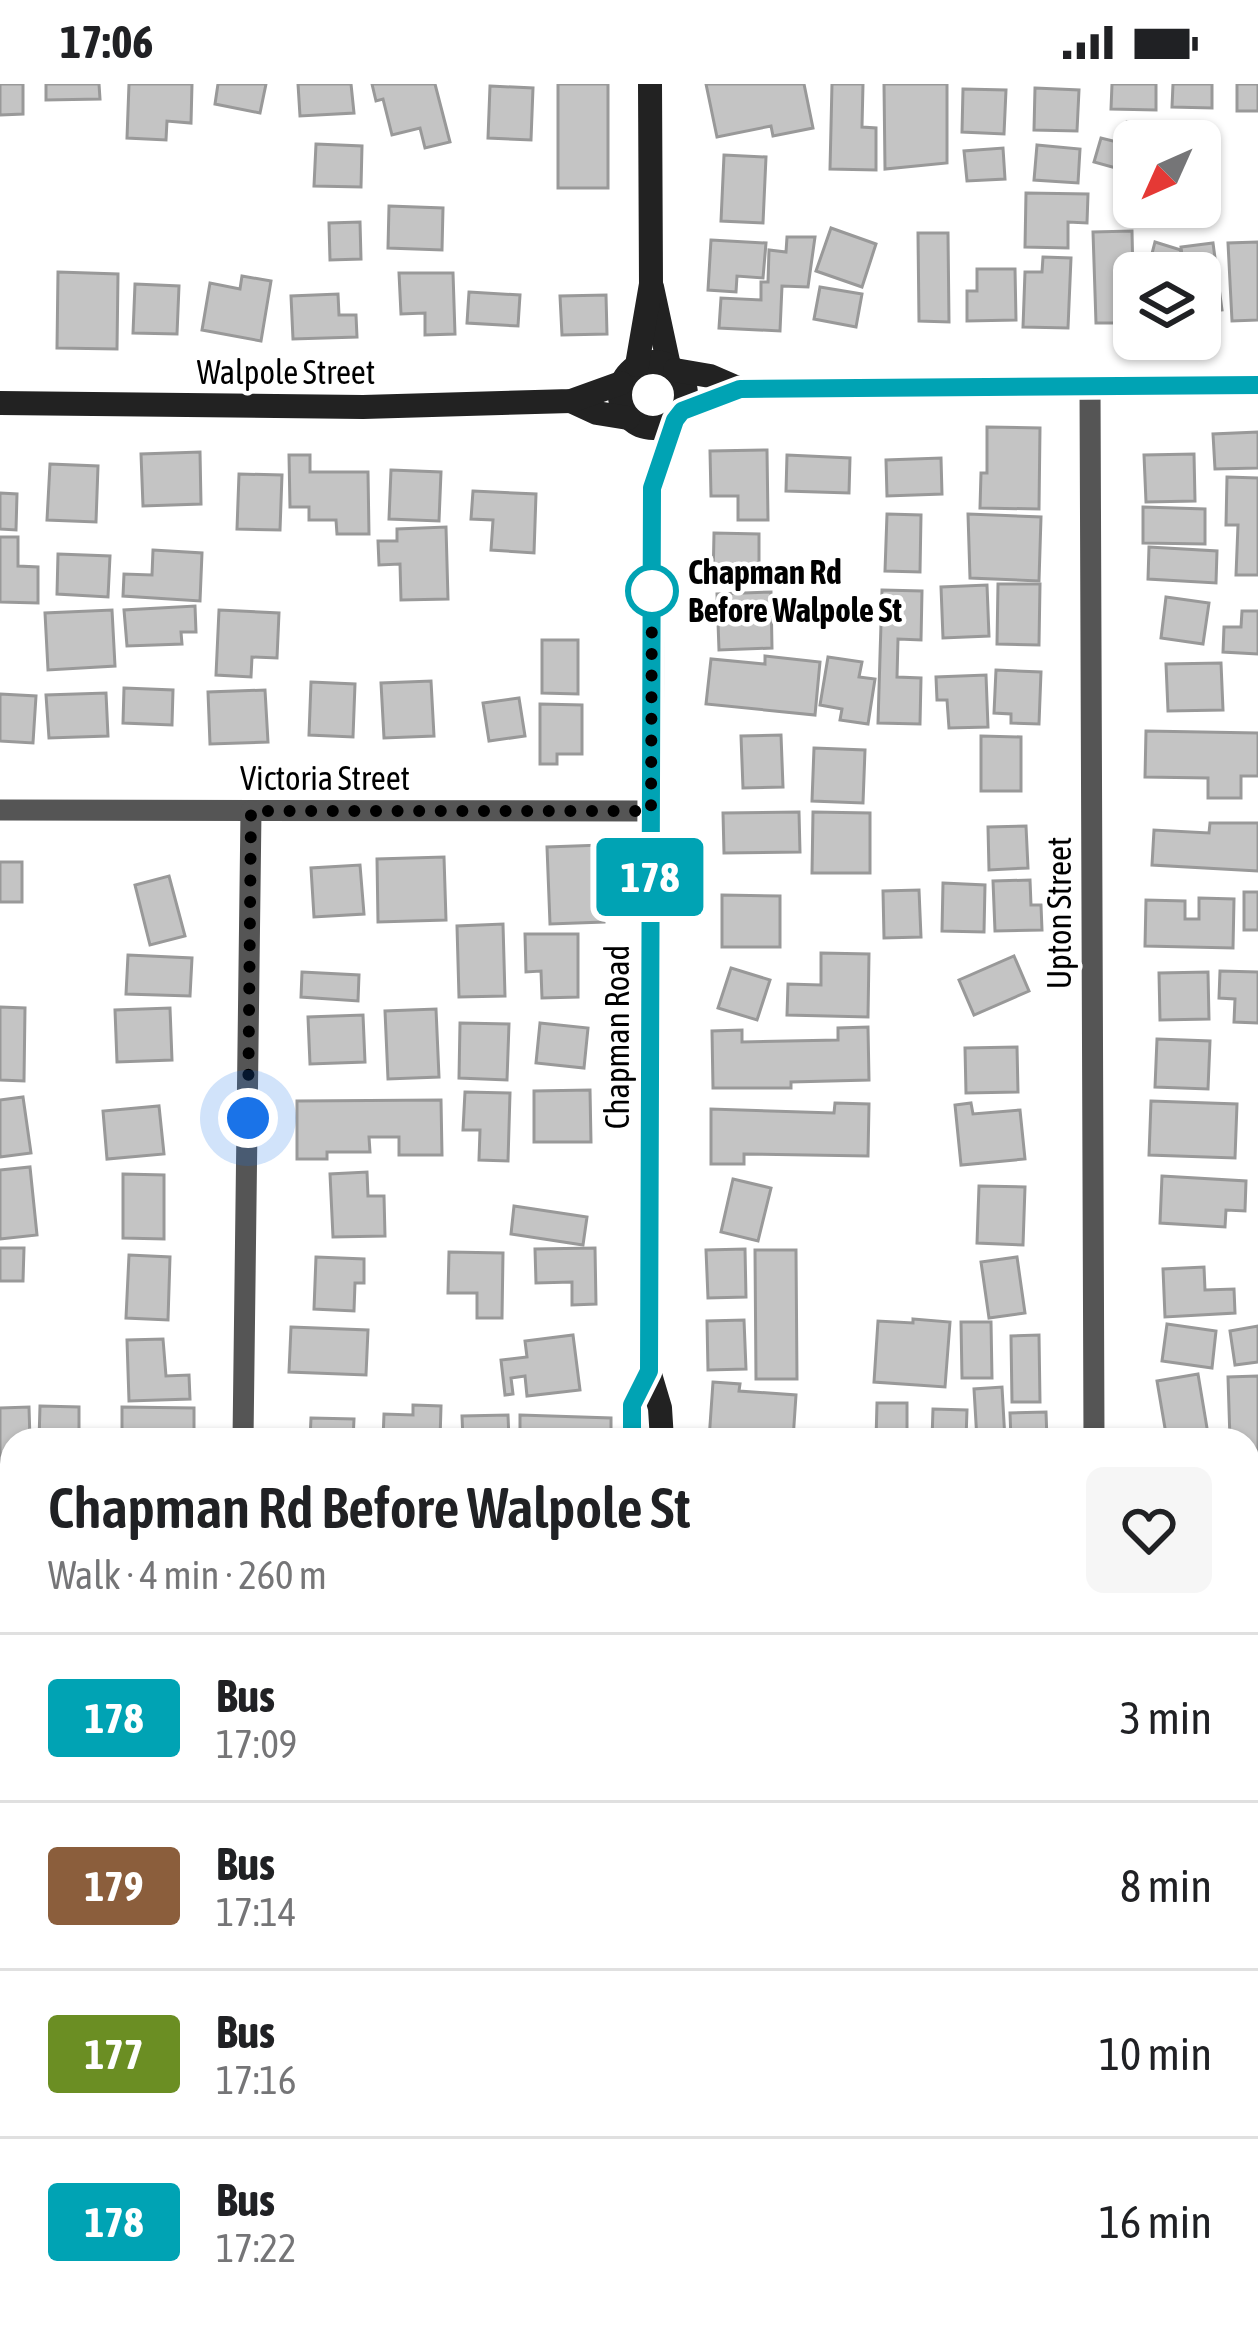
<!DOCTYPE html>
<meta charset="utf-8">
<style>
body{margin:0;font-family:"Asap Condensed",sans-serif;background:#f6f6f6;color:#202124;height:100vh;display:flex;flex-direction:column;font-size:45px;white-space:nowrap}
*{box-sizing:border-box;margin:0}
p{font-size:39px;color:#757577}
.icon{flex:none;width:66px;height:66px;fill:none;stroke:currentColor;stroke-width:2;stroke-linecap:round;stroke-linejoin:round}
.map{position:relative;flex:1;overflow:hidden}
.sheet{position:absolute;left:0px;top:1344px;width:1260px;height:903px;display:flex;flex-direction:column;background:#fff;border-radius:36px 36px 0 0;box-shadow:0 3px 9px #0004}
.sheet>*{flex:none}
.badge{padding:0 24px;border-radius:9px;font-size:42px;line-height:78px}
.needle{width:78px;rotate:225deg}
.tools{position:absolute;left:1113px;top:36px;display:grid;gap:24px}
.tools a{display:grid;place-items:center;width:108px;height:108px;border-radius:18px;background:#fff;box-shadow:0 3px 9px #0004;font-size:60px}
.you{position:absolute;width:60px;height:60px;margin:-30px;border:9px solid #fff;border-radius:50%;background:#1a73e8;box-shadow:0 0 0 18px #1a73e833}
.map>.badge{position:absolute;translate:-50% -50%;box-shadow:0 0 0 6px #fff}
.round{display:grid;place-items:center;flex:none;width:126px;height:126px;border-radius:18px;background:#f6f6f6}
.headline{display:flex;align-items:center;justify-content:space-between;height:204px;padding:0 48px}
h1{font-size:57px;font-weight:600;line-height:90px}
ul{padding:0;list-style:none}
li{display:flex;align-items:center;gap:36px;height:168px;padding:0 48px;border-top:3px solid #e0e0e0}
li div{flex:1}
li b{display:block;font-size:45px}
li em{font-style:normal}
li .badge{min-width:132px;font-weight:700;text-align:center}
.status{display:flex;justify-content:space-between;align-items:center;height:84px;padding:0 60px;background:#fff;direction:ltr}
.status svg{height:33px;fill:currentColor}
.map>svg:first-child{display:block}
.park{fill:url(#park-dots)}
.building{fill:#c4c4c4;stroke:#999;stroke-width:3}
.lines{fill:none;stroke-linecap:round;stroke-linejoin:round}
.street{stroke:#555;stroke-width:21}
.secondary{stroke:#222;stroke-width:24}
.line-casing{stroke:#fff;stroke-width:27}
.line{stroke:#00a3b4;stroke-width:18}
.walk{stroke:#000;stroke-width:12;stroke-dasharray:0 21.6}
.stop-dot{fill:#fff;stroke:#00a3b4;stroke-width:6}
.labels{text-anchor:middle;stroke-width:9;stroke-linejoin:round;paint-order:stroke}
.street-label{font-size:33px;fill:#000;stroke:#fff}
.stop-label{font-size:33px;font-weight:bold;fill:#000;stroke:#fff;text-anchor:start}
</style>
<div class="status"><b>17:06</b><svg viewBox="0 0 49 12"><path d="M0 12V9h3v3zM5 12V6h3v6zM10 12V3h3v9zM15 12V0h3v12zM26 1h20v11H26zM47 4h2v5h-2z"/></svg></div>
<div class="map">
<svg width="1258" height="2246" viewBox="0 0 1258 2246">
<defs>
<pattern id="park-dots" width="8" height="8" patternUnits="userSpaceOnUse" patternTransform="scale(3)"><rect width="8" height="8" fill="#dcdcdc"/><path d="M2 2h.1M6 6h.1" fill="none" stroke="#bbb" stroke-width="1.8" stroke-linecap="round"/></pattern>
</defs>
<rect width="100%" height="100%" fill="#fff"/>
<path class="park" d="M0,1457H12V1741L0,1746Z"/>
<g class="building">
<path d="M0,0H23V30L0,31Z"/>
<path d="M46,0H99L100,15L46,16Z"/>
<path d="M129,0H192L191,39L167,37L166,56L127,54Z"/>
<path d="M218,0H266L260,29L215,20Z"/>
<path d="M298,0H351L354,29L300,32Z"/>
<path d="M372,0H435L450,58L425,64L420,44L392,51L383,15L376,17Z"/>
<rect x="558" y="0" width="50" height="104"/>
<path d="M706,0H804L813,44L773,52L771,42L717,53Z"/>
<path d="M832,0H863L862,43L876,44V86L830,85Z"/>
<path d="M884,0H947V79L885,85Z"/>
<path d="M1112,0H1156V26L1111,25Z"/>
<path d="M1173,0H1212V24L1172,23Z"/>
<rect x="1237" y="0" width="21" height="27"/>
<path d="M490,2L533,4L531,56L488,54Z"/>
<path d="M1035,4L1079,6L1077,47L1034,46Z"/>
<path d="M963,5L1006,6L1004,50L962,48Z"/>
<path d="M1127,38L1160,47L1157,57H1134V89L1094,78L1101,54L1121,59Z"/>
<path d="M316,60L362,62L361,103L314,102Z"/>
<path d="M1037,61L1080,65L1078,99L1034,96Z"/>
<path d="M1003,64L1005,95L967,97L964,67Z"/>
<path d="M724,71L766,73L763,139L721,137Z"/>
<path d="M1026,109L1088,110L1087,139L1068,138V164L1025,163Z"/>
<path d="M389,122L443,124L442,166L388,164Z"/>
<path d="M360,138L361,175L330,176L329,139Z"/>
<path d="M831,144L876,160L862,203L816,187Z"/>
<path d="M1132,147L1134,239H1096L1093,148Z"/>
<path d="M918,149H948L949,238L919,237Z"/>
<path d="M787,153H815L808,203L782,202L780,247L719,244L721,214L761,216V198H768L769,166L786,168Z"/>
<path d="M711,156L766,159L763,194L737,192L736,208L708,206Z"/>
<path d="M1155,158L1181,166L1177,189H1147Z"/>
<path d="M1258,158V236L1232,237L1228,159Z"/>
<path d="M1213,159L1222,226L1200,228V189H1184L1181,163Z"/>
<path d="M1043,173L1071,174L1068,244L1023,243L1025,188H1042Z"/>
<path d="M977,185H1015L1016,236L967,237V207H977Z"/>
<path d="M58,188L118,190L117,265L57,264Z"/>
<path d="M399,189H453L455,250L425,251V229L401,230Z"/>
<path d="M242,192L271,197L261,257L202,246L210,199L240,205Z"/>
<path d="M135,200L179,202L177,250L133,249Z"/>
<path d="M820,203L862,210L856,243L814,235Z"/>
<path d="M469,208L520,211L518,242L467,239Z"/>
<path d="M338,210L339,231H356L357,253L293,255L291,212Z"/>
<path d="M606,211L607,250L562,251L560,212Z"/>
<path d="M987,343L1040,344L1039,425L980,424L981,389H987Z"/>
<path d="M1258,348V384L1215,385L1213,350Z"/>
<path d="M767,366L768,436H738V412H711L710,367Z"/>
<path d="M200,368L201,420L143,422L141,370Z"/>
<path d="M1194,370L1195,417L1146,418L1144,371Z"/>
<path d="M289,371H310V388H368L369,450H337L336,436H309V423H290Z"/>
<path d="M787,371L850,374L849,409L786,407Z"/>
<path d="M941,374L942,410L887,412L886,376Z"/>
<path d="M50,380L98,382L96,438L47,436Z"/>
<path d="M391,386L441,388L439,437L389,435Z"/>
<path d="M239,390L282,391L280,446L237,445Z"/>
<path d="M1227,393L1258,394V491H1236L1238,441H1226Z"/>
<path d="M473,407L536,410L534,469L491,466L493,436L471,435Z"/>
<path d="M0,409L17,410L16,446L0,445Z"/>
<path d="M1143,423L1205,425V460L1143,459Z"/>
<path d="M887,430L921,431L920,488L885,487Z"/>
<path d="M968,430L1041,433L1039,497L970,494Z"/>
<path d="M446,443L448,515L401,516L400,480L379,481L378,457H397V445Z"/>
<path d="M714,449L759,450V498L713,497Z"/>
<path d="M0,453H18V482L38,483V519L0,518Z"/>
<path d="M1149,463L1217,467L1216,499L1148,495Z"/>
<path d="M153,466L202,469L200,517L123,512L124,490L152,491Z"/>
<path d="M58,470L110,472L108,513L57,510Z"/>
<path d="M998,500H1040L1039,561L997,560Z"/>
<path d="M987,501L989,552L943,554L941,503Z"/>
<path d="M882,506L922,507L921,556L898,555L897,593L921,594L920,640L878,639Z"/>
<path d="M771,508L772,564L719,566L717,510Z"/>
<path d="M1166,513L1209,519L1203,560L1161,554Z"/>
<path d="M195,522L196,548H181L182,560L127,562L124,526Z"/>
<path d="M112,526L115,582L48,586L45,529Z"/>
<path d="M219,526L279,529L277,574L252,573L251,593L216,591Z"/>
<path d="M1242,527H1258V570L1223,568L1224,543H1241Z"/>
<path d="M542,556H578V610L542,609Z"/>
<path d="M765,572L820,578L815,631L706,620L711,575L765,580Z"/>
<path d="M828,573L862,578L859,593L875,595L868,640L840,636L842,625L820,621Z"/>
<path d="M1221,579L1223,626L1168,627L1166,580Z"/>
<path d="M996,586L1041,588L1039,640L1011,639V630L994,629Z"/>
<path d="M986,591L988,643L949,644L947,616H937L936,593Z"/>
<path d="M431,597L434,652L384,654L381,599Z"/>
<path d="M311,598L355,600L353,653L309,651Z"/>
<path d="M124,604L173,606L172,641L123,639Z"/>
<path d="M265,606L268,658L210,660L208,608Z"/>
<path d="M106,609L108,652L49,654L46,611Z"/>
<path d="M0,610L36,612L33,659L0,657Z"/>
<path d="M519,614L525,652L489,657L483,619Z"/>
<path d="M540,620L582,621V670H557V680H540Z"/>
<path d="M1146,647L1258,649V692H1241V714H1208V694L1145,693Z"/>
<path d="M781,651L783,703L743,704L741,652Z"/>
<path d="M981,652L1021,653V707H981Z"/>
<path d="M814,664L865,666L863,719L812,717Z"/>
<path d="M799,728L800,768L724,769L723,729Z"/>
<path d="M813,728L870,729V789H812Z"/>
<path d="M1210,739H1258V787L1152,781L1154,746L1209,749Z"/>
<path d="M1026,742L1028,784L989,786L988,743Z"/>
<path d="M602,761L604,838L550,840L547,763Z"/>
<path d="M444,773L446,836L378,838L377,775Z"/>
<rect x="0" y="778" width="22" height="40"/>
<path d="M360,781L364,830L314,833L311,784Z"/>
<path d="M169,792L185,852L150,861L135,801Z"/>
<path d="M1030,796L1031,821H1041L1042,846L995,847L993,797Z"/>
<path d="M943,799L985,801L984,848L942,847Z"/>
<path d="M919,806L921,853L884,854L883,807Z"/>
<rect x="1244" y="808" width="14" height="38"/>
<path d="M722,811L780,812V863H722Z"/>
<path d="M1199,814L1234,815L1233,864L1145,862L1146,816L1185,817V835H1199Z"/>
<path d="M503,840L505,912L459,913L457,842Z"/>
<path d="M525,850H578V913L542,914L541,887L526,888Z"/>
<path d="M821,869L869,870L868,933L787,931L788,900L821,901Z"/>
<path d="M128,871L192,874L190,912L126,910Z"/>
<path d="M1014,872L1029,907L974,931L959,896Z"/>
<path d="M731,884L770,896L757,936L718,924Z"/>
<path d="M1220,887L1258,888V939L1234,938L1235,915L1219,914Z"/>
<path d="M302,888L359,891L358,917L301,913Z"/>
<path d="M1208,888L1209,935L1160,936L1159,889Z"/>
<path d="M0,923L25,924L24,997L0,996Z"/>
<path d="M170,924L172,976L117,978L115,926Z"/>
<path d="M436,925L439,993L388,995L385,927Z"/>
<path d="M363,931L365,978L310,980L308,933Z"/>
<path d="M460,939L509,940L507,996L459,994Z"/>
<path d="M540,939L588,944L584,984L536,979Z"/>
<path d="M868,943L869,996L791,998V1004H713L712,947L742,946V958L838,956V944Z"/>
<path d="M1157,955L1210,957L1208,1005L1155,1003Z"/>
<path d="M1017,963L1018,1008L966,1009L965,964Z"/>
<path d="M590,1006L591,1058H534V1007Z"/>
<path d="M465,1008L510,1009L508,1077L479,1076L480,1046H463Z"/>
<path d="M23,1013L31,1069L0,1073V1016Z"/>
<path d="M441,1016L442,1071H399V1053H369L370,1068H327V1075H297V1017Z"/>
<path d="M1151,1017L1237,1020L1235,1074L1149,1071Z"/>
<path d="M835,1019L869,1020L868,1072L744,1070V1080H711V1025L834,1029Z"/>
<path d="M971,1019L973,1030L1020,1026L1025,1075L961,1081L955,1021Z"/>
<path d="M159,1022L164,1070L107,1075L103,1027Z"/>
<path d="M30,1083L37,1151L0,1155V1086Z"/>
<path d="M367,1088L368,1112H384L385,1152L333,1153L330,1090Z"/>
<path d="M123,1090L164,1091V1155L123,1154Z"/>
<path d="M1162,1092L1246,1097L1245,1127L1226,1126L1225,1143L1160,1139Z"/>
<path d="M733,1095L771,1104L758,1157L721,1148Z"/>
<path d="M979,1102L1025,1103L1023,1161L977,1159Z"/>
<path d="M514,1122L587,1133L583,1161L511,1150Z"/>
<path d="M0,1164H24L23,1197H0Z"/>
<path d="M595,1164L596,1220L572,1221V1198L536,1199L535,1165Z"/>
<path d="M745,1165L746,1213L708,1214L706,1166Z"/>
<path d="M755,1166H796L797,1295H756Z"/>
<path d="M449,1168L503,1169L502,1234H477V1209H448Z"/>
<path d="M129,1171L170,1173L168,1236L126,1234Z"/>
<path d="M316,1173L364,1175V1199H355L354,1227L314,1225Z"/>
<path d="M1017,1173L1025,1229L989,1234L981,1178Z"/>
<path d="M1204,1183L1205,1206L1234,1205L1235,1229L1165,1233L1163,1185Z"/>
<path d="M913,1235L950,1238L945,1303L874,1298L878,1237L913,1239Z"/>
<path d="M744,1236L746,1285L708,1286L707,1237Z"/>
<path d="M961,1238H991L992,1294H962Z"/>
<path d="M1167,1240L1216,1247L1212,1284L1162,1277Z"/>
<path d="M1258,1242V1278L1235,1281L1230,1247Z"/>
<path d="M291,1243L368,1246L366,1291L289,1288Z"/>
<path d="M573,1251L580,1306L527,1312L525,1292L511,1294L513,1310L505,1311L501,1276L527,1273L525,1257Z"/>
<path d="M1039,1251L1040,1318H1012L1011,1252Z"/>
<path d="M163,1255L166,1292L189,1291L190,1315L129,1317L127,1256Z"/>
<path d="M1198,1290L1209,1356H1167L1157,1297Z"/>
<path d="M1258,1292V1392H1248V1356H1230L1228,1293Z"/>
<path d="M713,1298L740,1300L739,1307L796,1311L793,1356H709Z"/>
<path d="M1002,1303L1005,1356H977L974,1305Z"/>
<path d="M877,1319H907V1356H876Z"/>
<path d="M413,1321L441,1322L440,1356H383L384,1330L413,1331Z"/>
<path d="M40,1322L79,1323V1356H39Z"/>
<path d="M29,1323L30,1356H12V1381H0V1324Z"/>
<path d="M122,1323L194,1324V1348H154V1356H122Z"/>
<path d="M933,1325L967,1326L966,1356H932Z"/>
<path d="M1046,1328L1047,1356H1011L1010,1329Z"/>
<path d="M508,1331L509,1356H463L462,1332Z"/>
<path d="M520,1331L611,1334V1356H520Z"/>
<path d="M311,1334L354,1335L353,1356H310Z"/>
<path d="M1253,1509L1258,1511V1559L1248,1554V1520Z"/>
<path d="M12,1834V1873L0,1880V1841Z"/>
<path d="M1258,1926V1985L1252,1988L1248,1981V1931Z"/>
<path d="M0,2060L12,2072V2119L8,2122L0,2114Z"/>
<path d="M46,2235H68L95,2246H42Z"/>
<path d="M519,2235H556L543,2246H507Z"/>
<path d="M1119,2235H1176L1153,2246H1125Z"/>
<path d="M1193,2235H1229L1235,2246H1171Z"/>
</g>
<g class="lines">
<g class="street">
<path d="M1090,301L1094,1356"/>
<path d="M0,726L651,727"/>
<path d="M243,1356L251,727"/>
<path d="M0,1758L12,1752"/>
<path d="M1248,2137L1258,2156"/>
<path d="M150,2235L156,2246"/>
<path d="M866,2235L872,2246"/>
<path d="M675,2246L687,2235"/>
</g>
<g class="secondary">
<path d="M652,203L669,282"/>
<circle cx="653" cy="311" r="33"/>
<path d="M637,281L651,200L650,0"/>
<path d="M675,286L710,292L740,305"/>
<path d="M571,317L597,329L628,334"/>
<path d="M0,319L363,323L571,317L621,299"/>
<path d="M682,327L740,305L1258,301"/>
<path d="M632,1356V1321L649,1287"/>
<path d="M662,1356L660,1324L649,1287L653,404L675,336"/>
<path d="M1248,1425L1258,1426"/>
<path d="M0,1433L12,1434"/>
<path d="M1248,1449H1258"/>
<path d="M0,2171L12,2165"/>
<path d="M0,2202L12,2196"/>
</g>
</g>
<g class="lines">
<defs>
<path id="line" d="M632,1356V1321L649,1287L652,404L675,336L682,327L740,305L1258,301"/>
</defs>
<use href="#line" class="line-casing"/>
<use href="#line" class="line"/>
<path class="walk" d="M248,1034L251,727H651L652,496V507"/>
</g>
<circle class="stop-dot" cx="652" cy="507" r="24"/>
<g class="labels">
<g class="street-label">
<text x="286" y="300">Walpole Street</text>
<text x="325" y="706">Victoria Street</text>
<text transform="translate(1059 829) rotate(-90)" y="12">Upton Street</text>
<text transform="translate(617 953) rotate(-90)" y="12">Chapman Road</text>
</g>
<g class="stop-label">
<text x="688" y="500">Chapman Rd<tspan x="688" dy="38">Before Walpole St</tspan></text>
</g>
</g>
</svg>
<div class="tools">
<a><svg class="needle" viewBox="-14 -14 28 28"><path d="M0-13l5 13h-10z" fill="#e53935"/><path d="M0 13l5-13h-10z" fill="#757577"/></svg></a>
<a><svg class="icon" aria-label="layers" viewBox="0 0 24 24"><path d="M12 4l9 5-9 5-9-5zM3 14l9 5 9-5"/></svg></a>
</div>
<div class="you" style="left:248px;top:1034px"></div>
<b class="badge" style="left:650px;top:793px;background:#00a3b4;color:#fff">178</b>
<section class="sheet">
<div class="headline"><div><h1>Chapman Rd Before Walpole St</h1><p>Walk · 4 min · 260 m</p></div><a class="round"><svg class="icon" aria-label="heart" viewBox="0 0 24 24"><path d="M12 20l-8-8c-3-5 5-10 8-4 3-6 11-1 8 4z"/></svg></a></div>
<ul>
<li><span class="badge" style="background:#00a3b4;color:#fff">178</span><div><b>Bus</b><p>17:09</p></div><em>3 min</em></li>
<li><span class="badge" style="background:#8b5e3c;color:#fff">179</span><div><b>Bus</b><p>17:14</p></div><em>8 min</em></li>
<li><span class="badge" style="background:#6b8e23;color:#fff">177</span><div><b>Bus</b><p>17:16</p></div><em>10 min</em></li>
<li><span class="badge" style="background:#00a3b4;color:#fff">178</span><div><b>Bus</b><p>17:22</p></div><em>16 min</em></li>
</ul>
</section>
</div>
